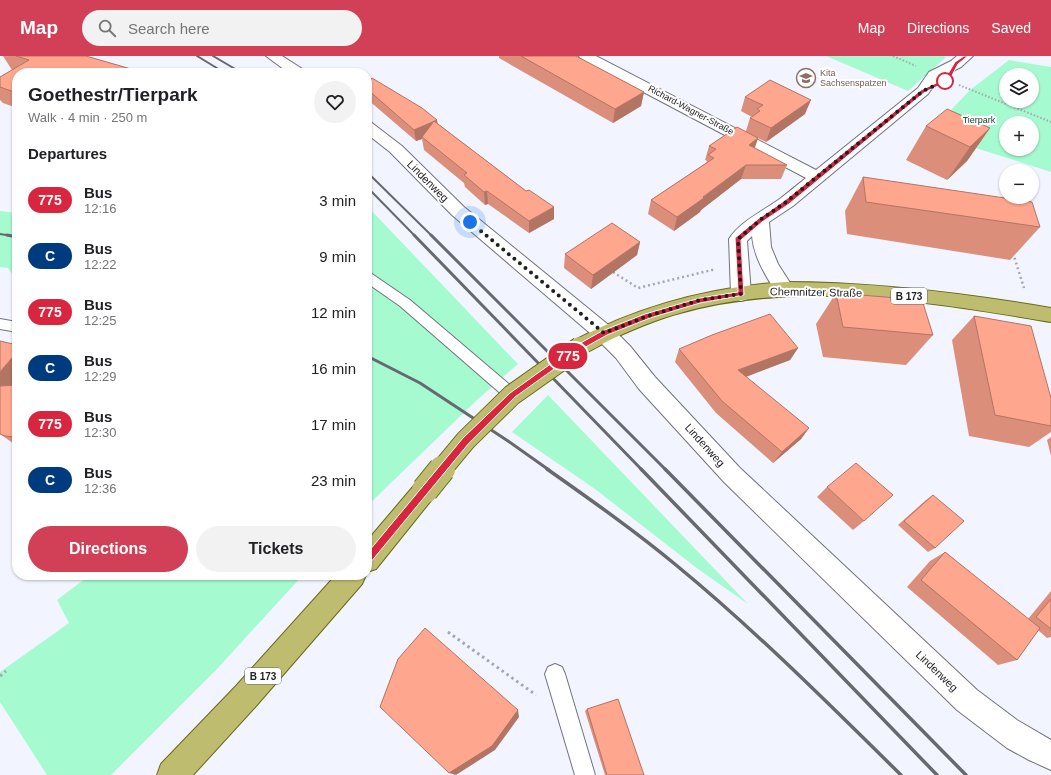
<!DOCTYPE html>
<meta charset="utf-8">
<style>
body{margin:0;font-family:Arial,sans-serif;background:#f2f2f2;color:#202124;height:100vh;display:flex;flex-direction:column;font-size:15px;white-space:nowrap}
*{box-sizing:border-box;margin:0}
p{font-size:13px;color:#757577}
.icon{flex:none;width:22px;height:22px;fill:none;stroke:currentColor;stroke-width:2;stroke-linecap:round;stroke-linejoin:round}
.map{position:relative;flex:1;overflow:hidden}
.drawer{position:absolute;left:12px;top:12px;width:360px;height:512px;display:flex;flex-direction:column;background:#fff;border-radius:16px;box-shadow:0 1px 3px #0004}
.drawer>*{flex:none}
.badge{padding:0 8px;border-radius:13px;font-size:14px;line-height:26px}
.buttons{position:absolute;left:999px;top:12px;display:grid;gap:8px}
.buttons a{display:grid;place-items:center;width:40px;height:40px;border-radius:50%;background:#fff;box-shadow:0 1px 3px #0004;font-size:20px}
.you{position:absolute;width:20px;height:20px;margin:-10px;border:3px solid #fff;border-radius:50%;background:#1a73e8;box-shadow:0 0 0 6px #1a73e833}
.map>.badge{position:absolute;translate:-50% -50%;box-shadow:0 0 0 2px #fff}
h2{padding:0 16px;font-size:15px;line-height:36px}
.round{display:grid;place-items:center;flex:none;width:42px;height:42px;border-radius:21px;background:#f2f2f2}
.overview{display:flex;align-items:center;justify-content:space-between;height:68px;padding:0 16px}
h1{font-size:19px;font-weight:600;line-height:30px}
.cta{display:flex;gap:8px;margin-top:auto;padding:8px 16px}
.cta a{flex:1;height:46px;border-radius:24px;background:#d14056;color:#fff;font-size:16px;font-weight:600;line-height:46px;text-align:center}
.cta a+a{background:#f2f2f2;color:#202124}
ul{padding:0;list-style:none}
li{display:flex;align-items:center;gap:12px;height:56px;padding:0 16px}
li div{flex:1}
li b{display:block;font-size:15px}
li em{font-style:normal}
li .badge{min-width:44px;font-weight:700;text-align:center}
header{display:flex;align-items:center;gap:24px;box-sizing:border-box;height:56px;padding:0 20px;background:#d14056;color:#fff}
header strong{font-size:19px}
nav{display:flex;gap:22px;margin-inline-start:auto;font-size:14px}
.search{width:280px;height:36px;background:#f2f2f2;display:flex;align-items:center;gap:10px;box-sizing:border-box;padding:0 14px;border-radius:22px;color:#757577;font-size:15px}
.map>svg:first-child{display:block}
.green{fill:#a5fad0;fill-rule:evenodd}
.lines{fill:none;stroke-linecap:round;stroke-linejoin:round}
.service-casing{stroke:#71737c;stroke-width:2}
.minor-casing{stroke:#71737c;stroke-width:2}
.primary-casing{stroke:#696916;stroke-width:2}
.path-far2{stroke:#a5a7af;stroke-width:2;stroke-dasharray:1.5 2;stroke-linecap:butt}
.path-far1{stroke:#a5a7af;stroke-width:2.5;stroke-dasharray:2 3;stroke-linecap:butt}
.path{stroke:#a5a7af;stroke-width:3;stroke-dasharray:2.5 3.5;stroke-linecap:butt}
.service{fill:#fff;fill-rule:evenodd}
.minor{fill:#fff;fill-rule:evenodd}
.primary{fill:#bebd6f;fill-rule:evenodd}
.rail-far2{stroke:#68696f;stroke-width:2}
.rail-far1{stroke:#68696f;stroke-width:3}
.rail{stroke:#68696f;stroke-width:3.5}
.primary-bridge-far1-casing{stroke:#696916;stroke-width:22;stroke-linecap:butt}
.primary-bridge-casing{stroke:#696916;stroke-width:28;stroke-linecap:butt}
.primary-bridge-far1{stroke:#bebd6f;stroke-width:20}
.primary-bridge{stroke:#bebd6f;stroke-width:26}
.wall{fill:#db8f7a}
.shaded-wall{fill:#b27463}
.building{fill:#ffa68e;stroke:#b27463}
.line{fill:#d7263d;stroke:#fff}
.walk{stroke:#1e1f23;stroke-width:4;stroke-dasharray:0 7.2}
.stop-dot{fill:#fff;stroke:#d7263d;stroke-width:2}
.labels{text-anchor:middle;stroke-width:4;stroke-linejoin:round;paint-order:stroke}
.far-education-label{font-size:9px;fill:#785e54;stroke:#fff;text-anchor:start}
.far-street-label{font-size:9px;fill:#1e1f23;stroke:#fff}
.far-park-label{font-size:9px;fill:#17402e;stroke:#fff}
.shield{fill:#fff;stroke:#626265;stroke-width:1}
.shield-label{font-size:10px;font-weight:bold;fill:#1e1f23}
.street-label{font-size:11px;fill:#1e1f23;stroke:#fff}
</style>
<header>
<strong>Map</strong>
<div class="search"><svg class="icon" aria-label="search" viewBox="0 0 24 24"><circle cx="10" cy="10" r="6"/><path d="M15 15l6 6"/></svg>Search here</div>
<nav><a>Map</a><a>Directions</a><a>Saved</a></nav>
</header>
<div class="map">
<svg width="1051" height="719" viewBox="0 0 1051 719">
<rect width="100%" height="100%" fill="#f2f5ff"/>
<g class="green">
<path d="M826,0H943L946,1L908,35Z"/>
<path d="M1009,4L1051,11V116L929,77L970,34ZM1006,19H1032V45H1006ZM1006,67H1032V93H1006Z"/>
<path d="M367,150L518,308L477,344L367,450Z"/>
<path d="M0,155L17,157V225L8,212L0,211Z"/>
<path d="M548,339L748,548L698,513L595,433L512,376Z"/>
<path d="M90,519H303L217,613L111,719H47L0,646V616L69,567L57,544Z"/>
</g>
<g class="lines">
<defs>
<g id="service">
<path d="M367,216L372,218L410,244L517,335L519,339L517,343L512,345L507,343L400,250L367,227Z"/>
<path d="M0,263L17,266V276L0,273Z"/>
<path d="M555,608L562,611L565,618L595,719H575L545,618L548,611Z"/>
</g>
<g id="minor">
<path d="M266,0H282L304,14L306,17H289Z"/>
<path d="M579,0H596L816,114L918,32L929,16L951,5L957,0H973L961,11L939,22L928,38L793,150L769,166L771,191L778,208L794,233L791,238L784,240L777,238C766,220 754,202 752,180L747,185L751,238L748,243L741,245L734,243L731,238L729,183C739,166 765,154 781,142C789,136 797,129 806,122L581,3Z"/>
<path d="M367,65L372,67L402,90L464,151L611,271L630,290L655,321L740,412L977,634L1017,664L1051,684V714L1029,704L1007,692L957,654L724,426L639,333L616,302L597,283L452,159L390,96L367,78Z"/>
</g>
<g id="primary">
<path d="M785,226C875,226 963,237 1051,252V266C930,246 800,223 680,257C657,263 634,273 612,283C601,288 592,295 580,299L573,297L570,291L573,285C639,250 710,231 785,226Z"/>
<path d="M425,423L433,426L437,434L433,442L376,513L367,516V485L417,426Z"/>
<path d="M336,519H366L362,528L256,650L193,719H157L161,708L236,630Z"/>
</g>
</defs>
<use href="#service" class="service-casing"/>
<use href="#minor" class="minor-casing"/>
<use href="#primary" class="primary-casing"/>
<g class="path-far2">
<path d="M893,0L916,10"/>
<path d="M959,29L1051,66"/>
</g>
<g class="path-far1">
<path d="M1013,197L1024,232"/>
<path d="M613,216L638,232L716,213"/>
</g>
<g class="path">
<path d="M448,576L536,639"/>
<path d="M0,620L6,615"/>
</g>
<use href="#service" class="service"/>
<use href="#minor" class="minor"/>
<use href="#primary" class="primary"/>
<g class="rail-far2">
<path d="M197,0L225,17"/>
<path d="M213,0L242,17"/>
<path d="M367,116L432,180"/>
<path d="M367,131L415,180"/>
<path d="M0,178L12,180"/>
</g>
<g class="rail-far1">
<path d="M7,179L17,181"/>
<path d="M414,179L642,414"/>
<path d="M431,179L666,414"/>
<path d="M367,300L420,327L508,385L549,414"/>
</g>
<g class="rail">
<path d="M547,413C591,444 635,475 676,509C755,574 828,647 901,719"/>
<path d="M641,413L937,719"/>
<path d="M665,413L966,719"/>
</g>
<defs>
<path id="primary-bridge-far1" d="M441,414L466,384L512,339L580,291"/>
<path id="primary-bridge" d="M425,434L442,413"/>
</defs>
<use href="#primary-bridge-far1" class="primary-bridge-far1-casing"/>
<use href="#primary-bridge" class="primary-bridge-casing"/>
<use href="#primary-bridge-far1" class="primary-bridge-far1"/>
<use href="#primary-bridge" class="primary-bridge"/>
</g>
<g class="wall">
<path d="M3,0H86L138,15L139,17H17V52L3,47L0,44V21L12,14Z"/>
<path d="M499,0H576L644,36L641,50L613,67L499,2Z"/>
<path d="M367,29L438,68L526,135L554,151V163L529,177L488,148L485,149L465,131L464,127L424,94L422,83L416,85L367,43Z"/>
<path d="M745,41L805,58L766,86L758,82L755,92L787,109L781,123H741L701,154L700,156L674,175L648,158L651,144L706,107L707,105L705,104L709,90L746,75L750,62L752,61L741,55Z"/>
<path d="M926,70L990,72L967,105L947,124L906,104Z"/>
<path d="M863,121L1040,171L1010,204L847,178L845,155Z"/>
<path d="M640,186L637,199L591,233L564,212L565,198Z"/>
<path d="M836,237L933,279L906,309L823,301L816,268Z"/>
<path d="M974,260L1051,342V376L1029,391L969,380L952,284Z"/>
<path d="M0,285L17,289V390L0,378Z"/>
<path d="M798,292L790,304L746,321L809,372L801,383L773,407L716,357L675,306L679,293Z"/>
<path d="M1051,381V400L1047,384Z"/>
<path d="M827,431L864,465L853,474L817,441Z"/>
<path d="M933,439L935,492L928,496L898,469L926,444Z"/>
<path d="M945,496L1028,563L1051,535V581L1047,582L1038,574L1017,604L998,609L907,531L930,505Z"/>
<path d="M587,653L644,719H605L585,655Z"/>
</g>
<g class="shaded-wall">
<path d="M644,36L641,50L613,67L615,53Z"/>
<path d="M811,44L805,58L766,86L771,72Z"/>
<path d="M437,64L439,75L422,81V83L416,85L414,74Z"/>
<path d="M990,72L967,105L947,124L970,91Z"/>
<path d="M758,82L753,96L749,89Z"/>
<path d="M746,109L741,123L701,154L700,156L674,175L677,161Z"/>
<path d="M487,135L488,148L485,149L484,136Z"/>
<path d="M554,151V163L529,177V165Z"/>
<path d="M640,186L637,199L591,233L593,219Z"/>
<path d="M798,292L790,304L732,326L738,314Z"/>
<path d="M17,296V338L0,341V316Z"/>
<path d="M809,372L801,383L773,407L782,396Z"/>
<path d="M518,654L519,661L495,694L456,719L449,717Z"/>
</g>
<g class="building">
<path d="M16,0H86L138,15L135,17H17V37L0,31V21L29,4Z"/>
<path d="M521,0H576L644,36L615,53Z"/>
<path d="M372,22L422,52L437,64L414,74L367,33V29Z"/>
<path d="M770,24L811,44L771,72L750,62L760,55L757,53L763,49L745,41Z"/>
<path d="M947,53L990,72L970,91L926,70Z"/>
<path d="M434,65L526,135L529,134L554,151L529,165L487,135L484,136L464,119L467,117L422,81Z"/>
<path d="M737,71L758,82L749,89L787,109H746L703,141L704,142L677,161L651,144L714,102L708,99L716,93L709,90Z"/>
<path d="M863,121L1032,146L1040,171L866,146Z"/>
<path d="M612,167L640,186L593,219L565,198Z"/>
<path d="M836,237L922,244L933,279L843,271Z"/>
<path d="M770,258L798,292L738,314L809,372L782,396L722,345L679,293L712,279Z"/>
<path d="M974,260L1031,270L1051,342V370L995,359Z"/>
<path d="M0,285L17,289V296L0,316Z"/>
<path d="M17,329V380L15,381L5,380L0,378V330Z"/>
<path d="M856,407L893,439L864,465L827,431Z"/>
<path d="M933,439L964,465L935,492L904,465Z"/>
<path d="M945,496L1040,572L1017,604L921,524Z"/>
<path d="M1051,543V573L1036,561Z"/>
<path d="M425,572L518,654L492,690L449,717L380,651L398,603Z"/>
<path d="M618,643L644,719H607L587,653Z"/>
</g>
<path class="line" d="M964,0H968L958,8L949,25L925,36L789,148L762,166L741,184L744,239L700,247L650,262L607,279L582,293L515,341L469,387L370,507L367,508L364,507L363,504L364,501L463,382L510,337L577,289L602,275L645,258L700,242L738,236L735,182L758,163L784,145L921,34L945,23L955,6Z"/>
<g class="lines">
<path class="walk" d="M470,166L604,277L648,260L700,244L741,238L738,183L760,164L786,146L923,35L945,25"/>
</g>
<defs>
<symbol id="school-ring" viewBox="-11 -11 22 22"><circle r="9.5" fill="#fff" stroke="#8d6e63" stroke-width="1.5"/><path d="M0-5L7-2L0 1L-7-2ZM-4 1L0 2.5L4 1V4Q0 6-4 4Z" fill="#8d6e63"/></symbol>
</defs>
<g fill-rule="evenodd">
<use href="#school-ring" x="795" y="11" width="22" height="22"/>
</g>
<circle class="stop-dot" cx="945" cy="25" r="8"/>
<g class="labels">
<g class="far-education-label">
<text x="820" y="20">Kita<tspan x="820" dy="10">Sachsenspatzen</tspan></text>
</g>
<g class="far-street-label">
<text transform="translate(691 54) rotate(28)" y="3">Richard-Wagner-Straße</text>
</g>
<g class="far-park-label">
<text x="979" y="67">Tierpark</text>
</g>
<g class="shield">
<rect x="891" y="232" width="36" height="16" rx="3"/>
<rect x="245" y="612" width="36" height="16" rx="3"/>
</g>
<g class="shield-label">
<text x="909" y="244">B 173</text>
<text x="263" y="624">B 173</text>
</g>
<g class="street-label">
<text transform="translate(428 125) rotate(45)" y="4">Lindenweg</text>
<text transform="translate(816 236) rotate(1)" y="4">Chemnitzer Straße</text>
<text transform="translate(705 389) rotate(48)" y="4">Lindenweg</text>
<text transform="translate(937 615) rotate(44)" y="4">Lindenweg</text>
</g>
</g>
</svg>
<div class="buttons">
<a><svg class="icon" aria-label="layers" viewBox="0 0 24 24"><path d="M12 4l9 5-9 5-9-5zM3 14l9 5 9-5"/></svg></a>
<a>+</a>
<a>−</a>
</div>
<div class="you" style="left:470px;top:166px"></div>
<b class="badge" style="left:568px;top:300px;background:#d7263d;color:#fff">775</b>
<section class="drawer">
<div class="overview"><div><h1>Goethestr/Tierpark</h1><p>Walk · 4 min · 250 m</p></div><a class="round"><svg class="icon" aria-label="heart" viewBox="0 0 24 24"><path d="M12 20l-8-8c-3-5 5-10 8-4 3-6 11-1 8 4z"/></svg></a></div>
<h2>Departures</h2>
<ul>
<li><span class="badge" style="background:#d7263d;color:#fff">775</span><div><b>Bus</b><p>12:16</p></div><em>3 min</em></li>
<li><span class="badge" style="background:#003b80;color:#fff">C</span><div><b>Bus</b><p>12:22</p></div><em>9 min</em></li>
<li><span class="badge" style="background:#d7263d;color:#fff">775</span><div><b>Bus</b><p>12:25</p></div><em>12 min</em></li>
<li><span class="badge" style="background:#003b80;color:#fff">C</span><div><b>Bus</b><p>12:29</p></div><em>16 min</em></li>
<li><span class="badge" style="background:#d7263d;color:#fff">775</span><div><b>Bus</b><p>12:30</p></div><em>17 min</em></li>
<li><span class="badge" style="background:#003b80;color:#fff">C</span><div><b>Bus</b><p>12:36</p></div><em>23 min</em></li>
</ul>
<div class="cta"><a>Directions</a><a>Tickets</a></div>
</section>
</div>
